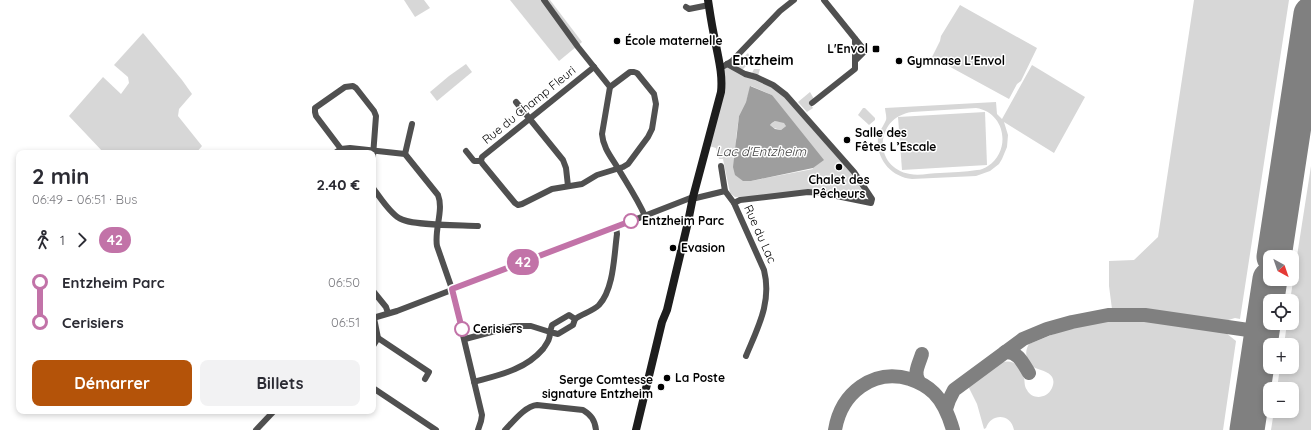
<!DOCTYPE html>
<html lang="fr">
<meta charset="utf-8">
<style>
body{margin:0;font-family:Quicksand,sans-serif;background:#f2f2f3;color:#2b2b33;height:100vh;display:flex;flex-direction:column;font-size:15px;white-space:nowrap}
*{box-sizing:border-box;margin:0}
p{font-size:13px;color:#7c7c81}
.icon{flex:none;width:22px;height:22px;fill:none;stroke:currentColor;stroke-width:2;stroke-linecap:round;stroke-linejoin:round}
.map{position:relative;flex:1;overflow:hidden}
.sheet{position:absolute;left:16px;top:150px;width:360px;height:264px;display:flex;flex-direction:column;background:#fff;border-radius:8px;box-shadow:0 2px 6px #0003}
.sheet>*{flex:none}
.badge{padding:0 8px;border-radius:13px;font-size:14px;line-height:26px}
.needle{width:26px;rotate:140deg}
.buttons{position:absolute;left:1263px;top:250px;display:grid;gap:8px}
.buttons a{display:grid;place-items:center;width:36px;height:36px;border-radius:8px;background:#fff;box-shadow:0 2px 6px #0003;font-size:20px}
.map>.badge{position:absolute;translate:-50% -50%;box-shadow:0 0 0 2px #fff}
.legs{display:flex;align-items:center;gap:6px;height:44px;padding:0 16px;font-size:13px}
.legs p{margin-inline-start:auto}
.headline{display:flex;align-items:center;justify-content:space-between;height:68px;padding:0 16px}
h1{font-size:22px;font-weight:700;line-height:30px}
.cta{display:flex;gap:8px;margin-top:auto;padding:8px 16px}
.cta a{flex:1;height:46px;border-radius:8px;background:#b45309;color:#fff;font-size:16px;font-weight:700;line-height:46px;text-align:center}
.cta a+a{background:#f2f2f3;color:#2b2b33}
ul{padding:0 16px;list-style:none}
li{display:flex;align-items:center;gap:14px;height:40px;font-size:15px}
li i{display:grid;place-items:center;width:6px;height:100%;margin:0 5px;background:currentColor}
li i::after{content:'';width:10px;height:10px;margin:-5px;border:3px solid;border-radius:50%;background:#fff}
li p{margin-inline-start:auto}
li:first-child i{background:linear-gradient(#0000 50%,currentColor 0)}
li:last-child i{background:linear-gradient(currentColor 50%,#0000 0)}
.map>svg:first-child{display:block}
.green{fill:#d7d7d7;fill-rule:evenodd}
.water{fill:#9e9e9e;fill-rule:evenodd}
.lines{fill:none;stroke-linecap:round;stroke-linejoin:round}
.taxiway{stroke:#808080;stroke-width:14}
.runway{stroke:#808080;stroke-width:35}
.street{stroke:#505050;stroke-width:6}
.secondary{stroke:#1d1d1d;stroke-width:8}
.line-1-casing{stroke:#fff;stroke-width:9}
.line-1{stroke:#c273a8;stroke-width:6}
.poi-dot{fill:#000;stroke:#fff;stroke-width:1.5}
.stop-1-dot{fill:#fff;stroke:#c273a8;stroke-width:2}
.labels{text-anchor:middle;stroke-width:3;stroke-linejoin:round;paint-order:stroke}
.poi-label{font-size:12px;font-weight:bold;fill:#000;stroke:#fff;text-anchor:start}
.street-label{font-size:12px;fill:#000;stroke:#fff}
.stop-label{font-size:12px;font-weight:bold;fill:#000;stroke:#fff;text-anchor:start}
.water-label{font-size:13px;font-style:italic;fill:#3f3f3f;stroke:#fff}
.quarter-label{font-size:14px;font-weight:bold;fill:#000;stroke:#fff}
</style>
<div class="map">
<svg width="1311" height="430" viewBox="0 0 1311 430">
<rect width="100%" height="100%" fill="#fff"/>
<g class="green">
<path d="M404,0H424L430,8L415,17Z"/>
<path d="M510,0H550L582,42L559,61Z"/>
<path d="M1194,0H1289L1240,319L1235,318L1225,321L1152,310L1112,309L1109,286V261L1134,260L1158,237Z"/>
<path d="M960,5L1037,48L1021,81L1017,84L1009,99L932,57L940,41L941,36Z"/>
<path d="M143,33L182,80L192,94L179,109L178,116L202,146L196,153H104L69,116L103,77L121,94L129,83L128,77L114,65Z"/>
<path d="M748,53C752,59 747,66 742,70L752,73L754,69H760L758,76L780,91L852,173L868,201L811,189L762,196L735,197L730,193L723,159H719L716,148L709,146L724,69L730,65H735ZM751,86L772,95L813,169L751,181L736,138L739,116L746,102Z"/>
<path d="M466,64L472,72L437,101L430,92L449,76Z"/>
<path d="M1032,65L1085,97L1054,153L1004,122L1008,135L1007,147L1002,159L999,164L990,171L976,176L912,179C891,177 876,159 878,138C879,131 883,127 886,120C887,117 885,111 885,108L996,102L997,114L1002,119ZM976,108C1005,112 1012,150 988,166C985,168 981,170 977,170C965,172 952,172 940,173C931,173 919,176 910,174C872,167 875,117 912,112Z"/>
<path d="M810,92L814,99L810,103L813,108L807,112L798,102Z"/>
<path d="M863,108H865L875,118V120L869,125L858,115Z"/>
<path d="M985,112L987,165L902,170L898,117Z"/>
<path d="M775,121L783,122L786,124V126L781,130L774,128L770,125Z"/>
<path d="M1311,166V430H1271L1274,411H1292V389H1277L1280,367H1292V345H1284L1287,323H1292V301H1290Z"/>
<path d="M1108,321H1148L1195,328L1226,333L1236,341L1223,430H1014C1011,413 991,413 986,428L984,429L977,404L968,386L997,364C1011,358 1020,363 1024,378C1025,382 1024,386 1027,390C1032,400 1047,399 1052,388C1057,376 1048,372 1038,369C1027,366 1023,353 1029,344L1064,330Z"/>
</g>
<path class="water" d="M750,86L772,95L824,160L813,168L751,181H743L735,175L733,167L739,116L746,102ZM775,121L784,123L786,126L781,130L775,129L770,125L772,123Z"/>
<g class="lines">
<g class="taxiway">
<path d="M1005,352C1018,351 1023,363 1029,373"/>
<path d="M919,382C913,373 919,364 922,354"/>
<path d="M946,409L949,400L954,390L1023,339L1047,329L1072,322L1108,315H1145L1262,332"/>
<path d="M835,430C841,393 873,368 910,379C919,382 927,386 934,393C944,403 949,416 953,430"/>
</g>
<g class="runway">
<path d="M1274,257L1311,14"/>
<path d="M1247,430L1270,279"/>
</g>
<g class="street">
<path d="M544,0L578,47L610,87L602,134C603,148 612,158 619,170C628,185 638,200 645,216"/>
<path d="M686,7L689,9L709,5"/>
<path d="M855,39V61"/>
<path d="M727,64L745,74L756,77L773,85L786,95L854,172L872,199L871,203L822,193L808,192L740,200L734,203"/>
<path d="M724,66L732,61L780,11L794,0"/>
<path d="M594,67L482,157L481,161L482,163L515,203L518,205L522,204L552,189L582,184L597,175L623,167L628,164L648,137L652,129L656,104L654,94L637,73L634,72H630L610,87"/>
<path d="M516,102L563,160L566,168L568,186"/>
<path d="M812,103L855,69V61L865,51L824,0"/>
<path d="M341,149L316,116L315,112V108L345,87L353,86L356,88L374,111L376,116L373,156"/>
<path d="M466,151L474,161H481"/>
<path d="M335,153L341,149L350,148L405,154L438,195C444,210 434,230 437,246L452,289L482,415L481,421L478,430"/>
<path d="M405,154L412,124"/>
<path d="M721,166L725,191L734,203L764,270C772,302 758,327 746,356"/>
<path d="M373,188C380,197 389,212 399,218C410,226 462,225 478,226"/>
<path d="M373,291L386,307L388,313"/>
<path d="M569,315L575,319L573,325L558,334L550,332L552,325Z"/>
<path d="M373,318L397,311L616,227L693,197L696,198L725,191"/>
<path d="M575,319C582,314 593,311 599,305C614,289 614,255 617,234L616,227"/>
<path d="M378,338L429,372L425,379"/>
<path d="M465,339L514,326H531L550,332C550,340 547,343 543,349C525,370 499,375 474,382"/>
<path d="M373,346L378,338L374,318"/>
<path d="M373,388L436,430"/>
<path d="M256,430L274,411"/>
<path d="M505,430C513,422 525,406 537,405L583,410C591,415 595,420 596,430"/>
</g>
<path class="secondary" d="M636,430L662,322L667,310L688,222L693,197L721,92C723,74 718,57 715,40C712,27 710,13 708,0"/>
</g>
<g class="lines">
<defs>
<path id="line-1" d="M462,329L452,289L631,221"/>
</defs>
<use href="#line-1" class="line-1-casing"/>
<use href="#line-1" class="line-1"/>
</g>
<g class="poi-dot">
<circle cx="617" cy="41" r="4"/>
<rect x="872" y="45" width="8" height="8" rx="2"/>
<circle cx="899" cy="61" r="4"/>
<circle cx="847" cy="140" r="4"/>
<circle cx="839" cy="167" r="4"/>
<circle cx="673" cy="248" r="4"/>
<circle cx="667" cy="378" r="4"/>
<circle cx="661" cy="387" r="4"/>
</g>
<g class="stop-1-dot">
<circle cx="631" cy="221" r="7"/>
<circle cx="462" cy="329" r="7"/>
</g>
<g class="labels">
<g class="poi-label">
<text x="625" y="45">École maternelle</text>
<text x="868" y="53" text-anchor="end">L'Envol</text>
<text x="907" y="65">Gymnase L'Envol</text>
<text x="855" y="137">Salle des<tspan x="855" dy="14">Fêtes L’Escale</tspan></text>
<text x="839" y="184" text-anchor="middle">Chalet des<tspan x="839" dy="14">Pêcheurs</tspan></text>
<text x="681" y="252">Evasion</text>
<text x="675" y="382">La Poste</text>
<text x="653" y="384" text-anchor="end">Serge Comtesse<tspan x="653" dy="14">signature Entzheim</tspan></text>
</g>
<g class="street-label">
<text transform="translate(529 105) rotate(-39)" y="4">Rue du Champ Fleuri</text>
<text transform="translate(760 234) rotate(66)" y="4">Rue du Lac</text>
</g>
<g class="stop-label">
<text x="642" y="225">Entzheim Parc</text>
<text x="473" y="333">Cerisiers</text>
</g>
<g class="water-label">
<text x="761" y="156">Lac d'Entzheim</text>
</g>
<g class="quarter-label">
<text x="763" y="65">Entzheim</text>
</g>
</g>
</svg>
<div class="buttons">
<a><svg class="needle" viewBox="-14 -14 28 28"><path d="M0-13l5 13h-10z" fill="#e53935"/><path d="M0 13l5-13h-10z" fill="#7c7c81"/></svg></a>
<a><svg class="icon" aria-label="locate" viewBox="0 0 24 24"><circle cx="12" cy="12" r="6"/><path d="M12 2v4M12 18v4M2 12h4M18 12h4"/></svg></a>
<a>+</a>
<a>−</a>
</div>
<b class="badge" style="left:523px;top:262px;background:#c273a8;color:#fff">42</b>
<section class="sheet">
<div class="headline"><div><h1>2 min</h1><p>06:49 – 06:51 · Bus</p></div><b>2.40 €</b></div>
<div class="legs"><svg class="icon" aria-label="walk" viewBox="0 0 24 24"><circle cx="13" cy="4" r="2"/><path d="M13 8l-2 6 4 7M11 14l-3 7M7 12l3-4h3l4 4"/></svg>1<svg class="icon" aria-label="forward" viewBox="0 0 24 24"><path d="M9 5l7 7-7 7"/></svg><b class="badge" style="background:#c273a8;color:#fff">42</b></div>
<ul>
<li><i style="color:#c273a8"></i><b>Entzheim Parc</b><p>06:50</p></li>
<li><i style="color:#c273a8"></i><b>Cerisiers</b><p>06:51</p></li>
</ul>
<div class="cta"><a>Démarrer</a><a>Billets</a></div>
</section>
</div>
